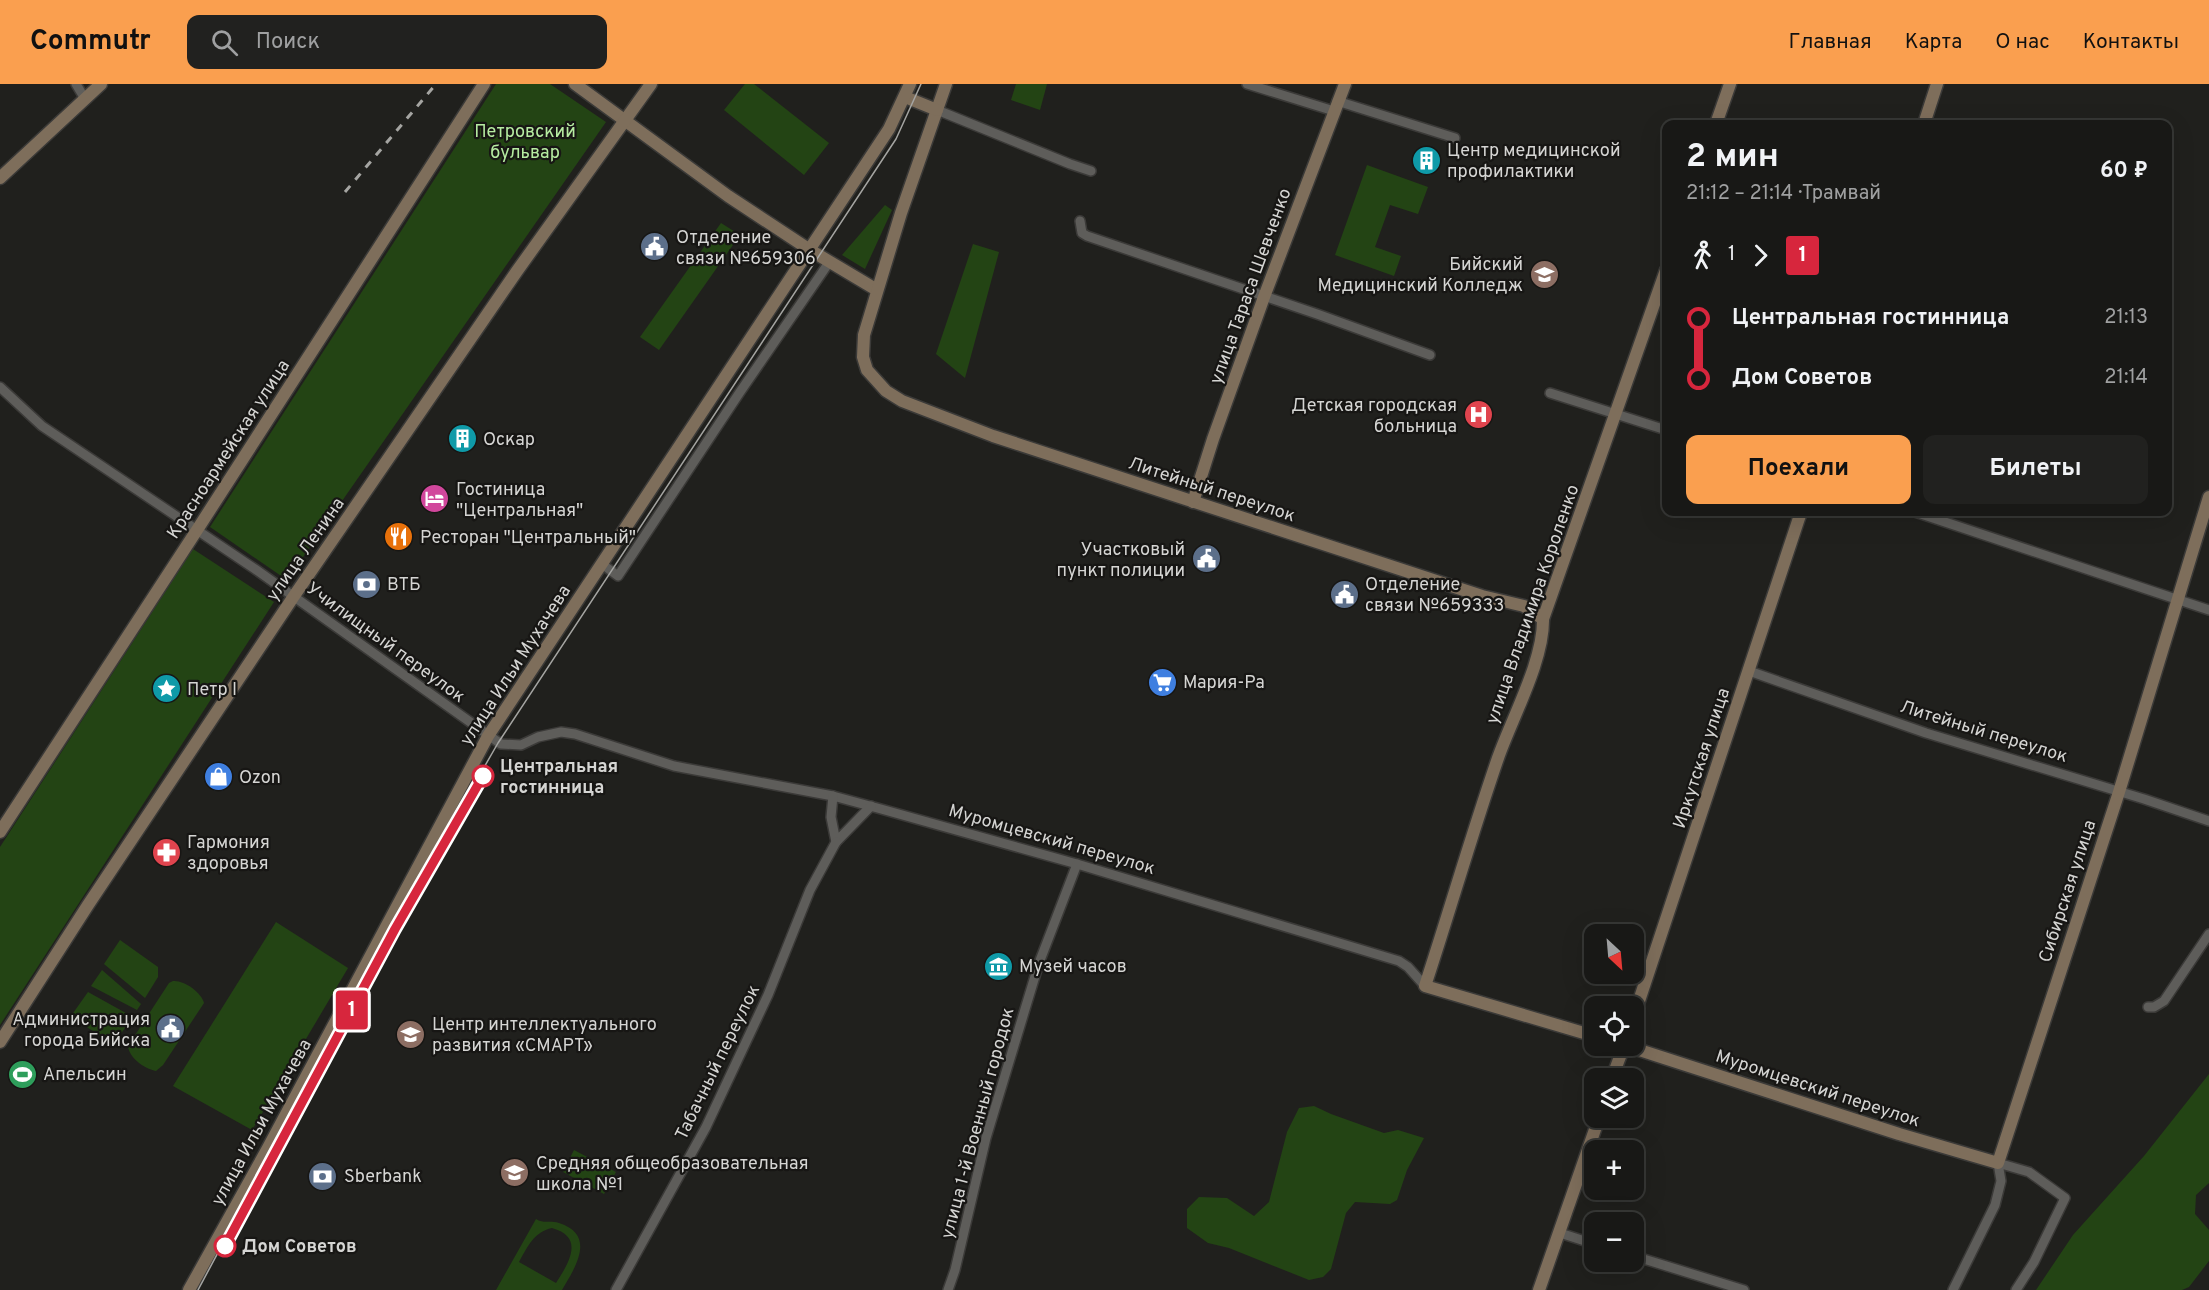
<!DOCTYPE html>
<html lang="ru">
<meta charset="utf-8">
<style>
body{margin:0;font-family:Overpass,sans-serif;background:#21211f;color:#f1f3f6;height:100vh;display:flex;flex-direction:column;font-size:22px;white-space:nowrap}
*{box-sizing:border-box;margin:0}
p{font-size:20px;color:#9fa0a1}
.icon{flex:none;width:33px;height:33px;fill:none;stroke:currentColor;stroke-width:2;stroke-linecap:round;stroke-linejoin:round}
.map{position:relative;flex:1;overflow:hidden}
.sheet{position:absolute;left:1662px;top:36px;width:510px;height:396px;display:flex;flex-direction:column;background:#181816;border-radius:12px;box-shadow:0 6px 24px #0002,0 0 0 2px #363735}
.sheet>*{flex:none}
.badge{padding:0 12px;border-radius:4px;font-size:21px;line-height:39px}
.needle{width:39px;rotate:154deg}
.controls{position:absolute;left:1584px;top:840px;display:grid;gap:12px}
.controls a{display:grid;place-items:center;width:60px;height:60px;border-radius:12px;background:#181816;box-shadow:0 6px 24px #0002,0 0 0 2px #363735;font-size:30px}
.map>.badge{position:absolute;translate:-50% -50%;box-shadow:0 0 0 3px #fff}
.legs{display:flex;align-items:center;gap:9px;height:66px;padding:0 24px;font-size:20px}
.legs p{margin-inline-start:auto}
.overview{display:flex;align-items:center;justify-content:space-between;height:102px;padding:0 24px}
h1{font-size:33px;font-weight:700;line-height:45px}
.action{display:flex;gap:12px;margin-top:auto;padding:12px 24px}
.action a{flex:1;height:69px;border-radius:12px;background:#fa9f4f;color:#111;font-size:24px;font-weight:700;line-height:69px;text-align:center}
.action a+a{background:#21211f;color:#f1f3f6}
ul{padding:0 24px;list-style:none}
li{display:flex;align-items:center;gap:21px;height:60px;font-size:22px}
li i{display:grid;place-items:center;width:9px;height:100%;margin:0 8px;background:currentColor}
li i::after{content:'';width:15px;height:15px;margin:-8px;border:4px solid;border-radius:50%;background:#181816}
li p{margin-inline-start:auto}
li:first-child i{background:linear-gradient(#0000 50%,currentColor 0)}
li:last-child i{background:linear-gradient(currentColor 50%,#0000 0)}
header{display:flex;align-items:center;gap:36px;box-sizing:border-box;height:84px;padding:0 30px;background:#fa9f4f;color:#111}
header strong{font-size:28px}
nav{display:flex;gap:33px;margin-inline-start:auto;font-size:21px}
.search{width:420px;height:54px;background:#21211f;display:flex;align-items:center;gap:15px;box-sizing:border-box;padding:0 21px;border-radius:12px;color:#9fa0a1;font-size:22px}
.map>svg:first-child{display:block}
.green{fill:#234414;fill-rule:evenodd}
.lines{fill:none;stroke-linecap:round;stroke-linejoin:round}
.street-casing{stroke:#3b3a38;stroke-width:12}
.secondary-casing{stroke:#3b3a38;stroke-width:15}
.street{stroke:#5e5d5a;stroke-width:9}
.secondary{stroke:#7e6e5b;stroke-width:12}
.tram{stroke:#a5a5a2;stroke-width:1.5}
.rail{stroke:#a5a5a2;stroke-width:3;stroke-dasharray:8 8;stroke-linecap:butt}
.line-1-casing{stroke:#fff;stroke-width:14}
.line-1{stroke:#d7263d;stroke-width:9}
.stop-1-dot{fill:#fff;stroke:#d7263d;stroke-width:3}
.labels{text-anchor:middle;stroke-width:4.5;stroke-linejoin:round;paint-order:stroke}
.park-label{font-size:18px;fill:#b6eca1;stroke:#171614}
.poi-label{font-size:18px;fill:#d5d5d3;stroke:#171614;text-anchor:start}
.street-label{font-size:18px;fill:#d5d5d3;stroke:#171614}
.stop-label{font-size:18px;font-weight:bold;fill:#d5d5d3;stroke:#171614;text-anchor:start}
</style>
<header>
<strong>Commutr</strong>
<div class="search"><svg class="icon" aria-label="search" viewBox="0 0 24 24"><circle cx="10" cy="10" r="6"/><path d="M15 15l6 6"/></svg>Поиск</div>
<nav><a>Главная</a><a>Карта</a><a>О нас</a><a>Контакты</a></nav>
</header>
<div class="map">
<svg width="2209" height="1206" viewBox="0 0 2209 1206">
<rect width="100%" height="100%" fill="#20201d"/>
<g class="green">
<path d="M496,0H550L606,38L287,496L210,443Z"/>
<path d="M745,0H754L829,59L804,91L724,26Z"/>
<path d="M1016,0H1047L1040,26L1011,16Z"/>
<path d="M1367,81L1428,103L1418,130L1390,121L1375,163L1401,172L1394,192L1335,171Z"/>
<path d="M885,121L892,126L865,185L842,171Z"/>
<path d="M721,139L740,151L659,266L640,253Z"/>
<path d="M973,160L999,168L965,294L936,270Z"/>
<path d="M193,465L274,518L0,941V763Z"/>
<path d="M276,838L348,884L252,1046L173,1002Z"/>
<path d="M120,856L158,883V893L145,914L104,880Z"/>
<path d="M102,886L141,920L137,926L91,902Z"/>
<path d="M173,897C184,896 201,908 204,919L163,981L156,987C145,985 129,974 128,962L169,899Z"/>
<path d="M88,908L133,933L117,955L107,957L71,932Z"/>
<path d="M2209,990V1099L2196,1111L2195,1130L2209,1146V1177L2189,1203L2182,1206H2036L2073,1151L2144,1072Z"/>
<path d="M1314,1022L1331,1030L1384,1049L1398,1046L1424,1054L1407,1086L1397,1116L1390,1120L1355,1118L1346,1129L1331,1185L1323,1193L1309,1196L1229,1164L1208,1159L1187,1144V1125L1199,1113L1227,1114L1254,1132L1269,1118L1287,1048L1299,1024Z"/>
<path d="M574,1066L616,1088L604,1110L563,1088Z"/>
<path d="M536,1135C543,1140 550,1136 559,1139C597,1151 575,1184 562,1206H496ZM552,1144C585,1153 569,1179 556,1199L519,1178C528,1162 534,1148 552,1144Z"/>
</g>
<g class="lines">
<defs>
<g id="street">
<path d="M76,0L85,15"/>
<path d="M1247,0L1334,27"/>
<path d="M1337,17L1455,54"/>
<path d="M937,26L1070,80L1091,87"/>
<path d="M1080,137L1082,149L1087,152L1317,230L1430,271"/>
<path d="M0,303L42,342L255,485L501,660L521,661L538,653L561,648L575,650L674,682L833,712L881,725L1077,780L1399,877L1408,883L1425,902"/>
<path d="M1550,309L1666,346"/>
<path d="M1915,428L2209,526"/>
<path d="M602,480L618,492L740,308L830,177"/>
<path d="M1749,587L1926,649L2144,715L2209,737"/>
<path d="M833,712L831,733L836,758L871,722"/>
<path d="M2148,923H2154L2164,917L2209,850"/>
<path d="M1560,1149L1594,1160"/>
<path d="M1634,1172L1744,1206"/>
<path d="M616,1206L706,1043L768,911L810,806L836,758"/>
<path d="M948,1206L955,1186L986,1054L1039,879L1077,780"/>
<path d="M1953,1206L1995,1121L2001,1097L1998,1079L2029,1088L2065,1114L2034,1178L2016,1206"/>
</g>
<g id="secondary">
<path d="M575,0L728,112L810,166L877,206"/>
<path d="M946,0L901,129L864,251L863,273L867,286L886,307L902,317L993,352L1482,512L1524,522L1543,535"/>
<path d="M905,13L937,26"/>
<path d="M1716,40L1730,0"/>
<path d="M1924,40L1937,0"/>
<path d="M0,94L101,0"/>
<path d="M1193,418L1213,355L1264,213L1345,0"/>
<path d="M0,748L197,446L484,0"/>
<path d="M1634,932L1801,428"/>
<path d="M1594,952L1425,902C1450,826 1472,749 1498,674C1512,634 1544,576 1543,535L1666,186"/>
<path d="M0,958L88,821L294,512L517,187L651,0"/>
<path d="M1627,962L1899,1050L1998,1079L2119,708L2209,413"/>
<path d="M1612,994L1624,962"/>
<path d="M189,1206L268,1064L488,652L889,45L910,0"/>
<path d="M1539,1206L1599,1034"/>
</g>
</defs>
<use href="#street" class="street-casing"/>
<use href="#secondary" class="secondary-casing"/>
<use href="#street" class="street"/>
<use href="#secondary" class="secondary"/>
<path class="tram" d="M198,1206L392,844L498,659L896,55L921,0"/>
<path class="rail" d="M345,108L436,0"/>
</g>
<g class="lines">
<defs>
<path id="line-1" d="M225,1162L395,845L483,692"/>
</defs>
<use href="#line-1" class="line-1-casing"/>
<use href="#line-1" class="line-1"/>
</g>
<defs>
<symbol id="building-disc" viewBox="-11 -11 22 22"><circle r="9.5" fill="#0f9aa8" stroke="#171614"/><path d="M-4-6H4V6H1V3H-1V6H-4ZM-2.5-4.3h1.7v1.8h-1.7ZM.8-4.3h1.7v1.8H.8ZM-2.5-1h1.7V.8h-1.7ZM.8-1h1.7V.8H.8Z" fill="#fff"/></symbol>
<symbol id="civic-disc" viewBox="-11 -11 22 22"><circle r="9.5" fill="#5c6f8a" stroke="#171614"/><path d="M-.6-6.5H3V-4.5H.6V-3L4-1V1h2V6H-6V1h2V-1L-.6-3ZM-1.2 2.5V6h2.4V2.5Z" fill="#fff"/></symbol>
<symbol id="university-disc" viewBox="-11 -11 22 22"><circle r="9.5" fill="#8d6e63" stroke="#171614"/><path d="M0-5L7-2L0 1L-7-2ZM-4 1L0 2.5L4 1V4Q0 6-4 4Z" fill="#fff"/></symbol>
<symbol id="hospital-disc" viewBox="-11 -11 22 22"><circle r="9.5" fill="#e0444e" stroke="#171614"/><path d="M-5-5h3v3.5h4V-5h3V5h-3V1.5h-4V5h-3Z" fill="#fff"/></symbol>
<symbol id="hotel-disc" viewBox="-11 -11 22 22"><circle r="9.5" fill="#d1479c" stroke="#171614"/><path d="M-6-4.5h1.5V1H6V5H4.5V3h-9V5H-6ZM-4 0a1.8 1.8 0 1 1 3.6 0ZM.5 0V-2.5h3Q6-2.5 6 0Z" fill="#fff"/></symbol>
<symbol id="restaurant-disc" viewBox="-11 -11 22 22"><circle r="9.5" fill="#e8710a" stroke="#171614"/><path d="M-5-6h1v4h1v-4h1v4h1v-4h1v5L-1.5 .5V6h-2V.5L-5-1ZM5-6V6H3V1.5H1.5Q1.5-4 5-6Z" fill="#fff"/></symbol>
<symbol id="bank-disc" viewBox="-11 -11 22 22"><circle r="9.5" fill="#5c6f8a" stroke="#171614"/><path d="M-6-4H6V4H-6ZM0-2.3a2.3 2.3 0 1 0 0 4.6a2.3 2.3 0 1 0 0-4.6Z" fill="#fff"/></symbol>
<symbol id="supermarket-disc" viewBox="-11 -11 22 22"><circle r="9.5" fill="#3f7fe0" stroke="#171614"/><path d="M-6-5.5h2.5l.6 2H6L4.5 2H-2.5L-4.4-4H-6ZM-1.5 3.2a1.3 1.3 0 1 0 .1 0ZM3 3.2a1.3 1.3 0 1 0 .1 0Z" fill="#fff"/></symbol>
<symbol id="sight-disc" viewBox="-11 -11 22 22"><circle r="9.5" fill="#0f9aa8" stroke="#171614"/><path d="M0-6L1.8-2.2L6-1.7L2.9 1.2L3.7 5.4L0 3.3L-3.7 5.4L-2.9 1.2L-6-1.7L-1.8-2.2Z" fill="#fff"/></symbol>
<symbol id="shop-disc" viewBox="-11 -11 22 22"><circle r="9.5" fill="#3f7fe0" stroke="#171614"/><path d="M-5-2.5h2.3a2.7 3.5 0 0 1 5.4 0H5L5.5 6h-11ZM-1.5-2.5h3a1.5 2.3 0 0 0-3 0Z" fill="#fff"/></symbol>
<symbol id="pharmacy-disc" viewBox="-11 -11 22 22"><circle r="9.5" fill="#e0444e" stroke="#171614"/><path d="M-2-6h4v4h4v4h-4v4h-4v-4h-4v-4h4Z" fill="#fff"/></symbol>
<symbol id="museum-disc" viewBox="-11 -11 22 22"><circle r="9.5" fill="#0f9aa8" stroke="#171614"/><path d="M0-6L6-3V-2H-6V-3ZM-5-1h2V3h-2ZM-1-1h2V3h-2ZM3-1h2V3H3ZM-6 4H6V6H-6Z" fill="#fff"/></symbol>
<symbol id="school-disc" viewBox="-11 -11 22 22"><circle r="9.5" fill="#8d6e63" stroke="#171614"/><path d="M0-5L7-2L0 1L-7-2ZM-4 1L0 2.5L4 1V4Q0 6-4 4Z" fill="#fff"/></symbol>
<symbol id="stadium-disc" viewBox="-11 -11 22 22"><circle r="9.5" fill="#2e9e5b" stroke="#171614"/><path d="M0-5a6.5 5 0 1 0 0 10a6.5 5 0 1 0 0-10ZM-3.5-1.8h7v3.6h-7Z" fill="#fff"/></symbol>
</defs>
<g fill-rule="evenodd">
<use href="#building-disc" x="1410" y="60" width="33" height="33"/>
<use href="#civic-disc" x="638" y="146" width="33" height="33"/>
<use href="#university-disc" x="1528" y="174" width="33" height="33"/>
<use href="#hospital-disc" x="1462" y="314" width="33" height="33"/>
<use href="#building-disc" x="446" y="338" width="33" height="33"/>
<use href="#hotel-disc" x="418" y="398" width="33" height="33"/>
<use href="#restaurant-disc" x="382" y="436" width="33" height="33"/>
<use href="#civic-disc" x="1190" y="458" width="33" height="33"/>
<use href="#bank-disc" x="350" y="484" width="33" height="33"/>
<use href="#civic-disc" x="1328" y="494" width="33" height="33"/>
<use href="#supermarket-disc" x="1146" y="582" width="33" height="33"/>
<use href="#sight-disc" x="150" y="588" width="33" height="33"/>
<use href="#shop-disc" x="202" y="676" width="33" height="33"/>
<use href="#pharmacy-disc" x="150" y="752" width="33" height="33"/>
<use href="#museum-disc" x="982" y="866" width="33" height="33"/>
<use href="#civic-disc" x="154" y="928" width="33" height="33"/>
<use href="#school-disc" x="394" y="934" width="33" height="33"/>
<use href="#stadium-disc" x="6" y="974" width="33" height="33"/>
<use href="#school-disc" x="498" y="1072" width="33" height="33"/>
<use href="#bank-disc" x="306" y="1076" width="33" height="33"/>
</g>
<g class="stop-1-dot">
<circle cx="483" cy="692" r="10"/>
<circle cx="225" cy="1162" r="10"/>
</g>
<g class="labels">
<g class="park-label">
<text x="525" y="53">Петровский<tspan x="525" dy="21">бульвар</tspan></text>
</g>
<g class="poi-label">
<text x="1447" y="72">Центр медицинской<tspan x="1447" dy="21">профилактики</tspan></text>
<text x="676" y="159">Отделение<tspan x="676" dy="21">связи №659306</tspan></text>
<text x="1523" y="186" text-anchor="end">Бийский<tspan x="1523" dy="21">Медицинский Колледж</tspan></text>
<text x="1457" y="327" text-anchor="end">Детская городская<tspan x="1457" dy="21">больница</tspan></text>
<text x="483" y="361">Оскар</text>
<text x="456" y="411">Гостиница<tspan x="456" dy="21">"Центральная"</tspan></text>
<text x="420" y="459">Ресторан "Центральный"</text>
<text x="1185" y="471" text-anchor="end">Участковый<tspan x="1185" dy="21">пункт полиции</tspan></text>
<text x="387" y="506">ВТБ</text>
<text x="1365" y="506">Отделение<tspan x="1365" dy="21">связи №659333</tspan></text>
<text x="1183" y="604">Мария-Ра</text>
<text x="187" y="611">Петр I</text>
<text x="239" y="699">Ozon</text>
<text x="187" y="764">Гармония<tspan x="187" dy="21">здоровья</tspan></text>
<text x="1019" y="888">Музей часов</text>
<text x="150" y="941" text-anchor="end">Администрация<tspan x="150" dy="21">города Бийска</tspan></text>
<text x="432" y="946">Центр интеллектуального<tspan x="432" dy="21">развития «СМАРТ»</tspan></text>
<text x="43" y="996">Апельсин</text>
<text x="536" y="1085">Средняя общеобразовательная<tspan x="536" dy="21">школа №1</tspan></text>
<text x="344" y="1098">Sberbank</text>
</g>
<g class="street-label">
<text transform="translate(1250 202) rotate(-70)" y="6">улица Тараса Шевченко</text>
<text transform="translate(228 365) rotate(-57)" y="6">Красноармейская улица</text>
<text transform="translate(1212 405) rotate(18)" y="6">Литейный переулок</text>
<text transform="translate(305 465) rotate(-55)" y="6">улица Ленина</text>
<text transform="translate(1532 520) rotate(-71)" y="6">улица Владимира Короленко</text>
<text transform="translate(386 558) rotate(36)" y="6">Училищный переулок</text>
<text transform="translate(515 581) rotate(-57)" y="6">улица Ильи Мухачева</text>
<text transform="translate(1984 647) rotate(17)" y="6">Литейный переулок</text>
<text transform="translate(1701 674) rotate(-72)" y="6">Иркутская улица</text>
<text transform="translate(1052 755) rotate(16)" y="6">Муромцевский переулок</text>
<text transform="translate(2067 807) rotate(-72)" y="6">Сибирская улица</text>
<text transform="translate(717 978) rotate(-64)" y="6">Табачный переулок</text>
<text transform="translate(1818 1004) rotate(18)" y="6">Муромцевский переулок</text>
<text transform="translate(261 1038) rotate(-61)" y="6">улица Ильи Мухачева</text>
<text transform="translate(977 1039) rotate(-75)" y="6">улица 1-й Военный городок</text>
</g>
<g class="stop-label">
<text x="500" y="688">Центральная<tspan x="500" dy="21">гостинница</tspan></text>
<text x="242" y="1168">Дом Советов</text>
</g>
</g>
</svg>
<div class="controls">
<a><svg class="needle" viewBox="-14 -14 28 28"><path d="M0-13l5 13h-10z" fill="#e53935"/><path d="M0 13l5-13h-10z" fill="#9fa0a1"/></svg></a>
<a><svg class="icon" aria-label="locate" viewBox="0 0 24 24"><circle cx="12" cy="12" r="6"/><path d="M12 2v4M12 18v4M2 12h4M18 12h4"/></svg></a>
<a><svg class="icon" aria-label="layers" viewBox="0 0 24 24"><path d="M12 4l9 5-9 5-9-5zM3 14l9 5 9-5"/></svg></a>
<a>+</a>
<a>−</a>
</div>
<b class="badge" style="left:352px;top:926px;background:#d7263d;color:#fff">1</b>
<section class="sheet">
<div class="overview"><div><h1>2 мин</h1><p>21:12 – 21:14 · Трамвай</p></div><b>60 ₽</b></div>
<div class="legs"><svg class="icon" aria-label="walk" viewBox="0 0 24 24"><circle cx="13" cy="4" r="2"/><path d="M13 8l-2 6 4 7M11 14l-3 7M7 12l3-4h3l4 4"/></svg>1<svg class="icon" aria-label="forward" viewBox="0 0 24 24"><path d="M9 5l7 7-7 7"/></svg><b class="badge" style="background:#d7263d;color:#fff">1</b></div>
<ul>
<li><i style="color:#d7263d"></i><b>Центральная гостинница</b><p>21:13</p></li>
<li><i style="color:#d7263d"></i><b>Дом Советов</b><p>21:14</p></li>
</ul>
<div class="action"><a>Поехали</a><a>Билеты</a></div>
</section>
</div>
